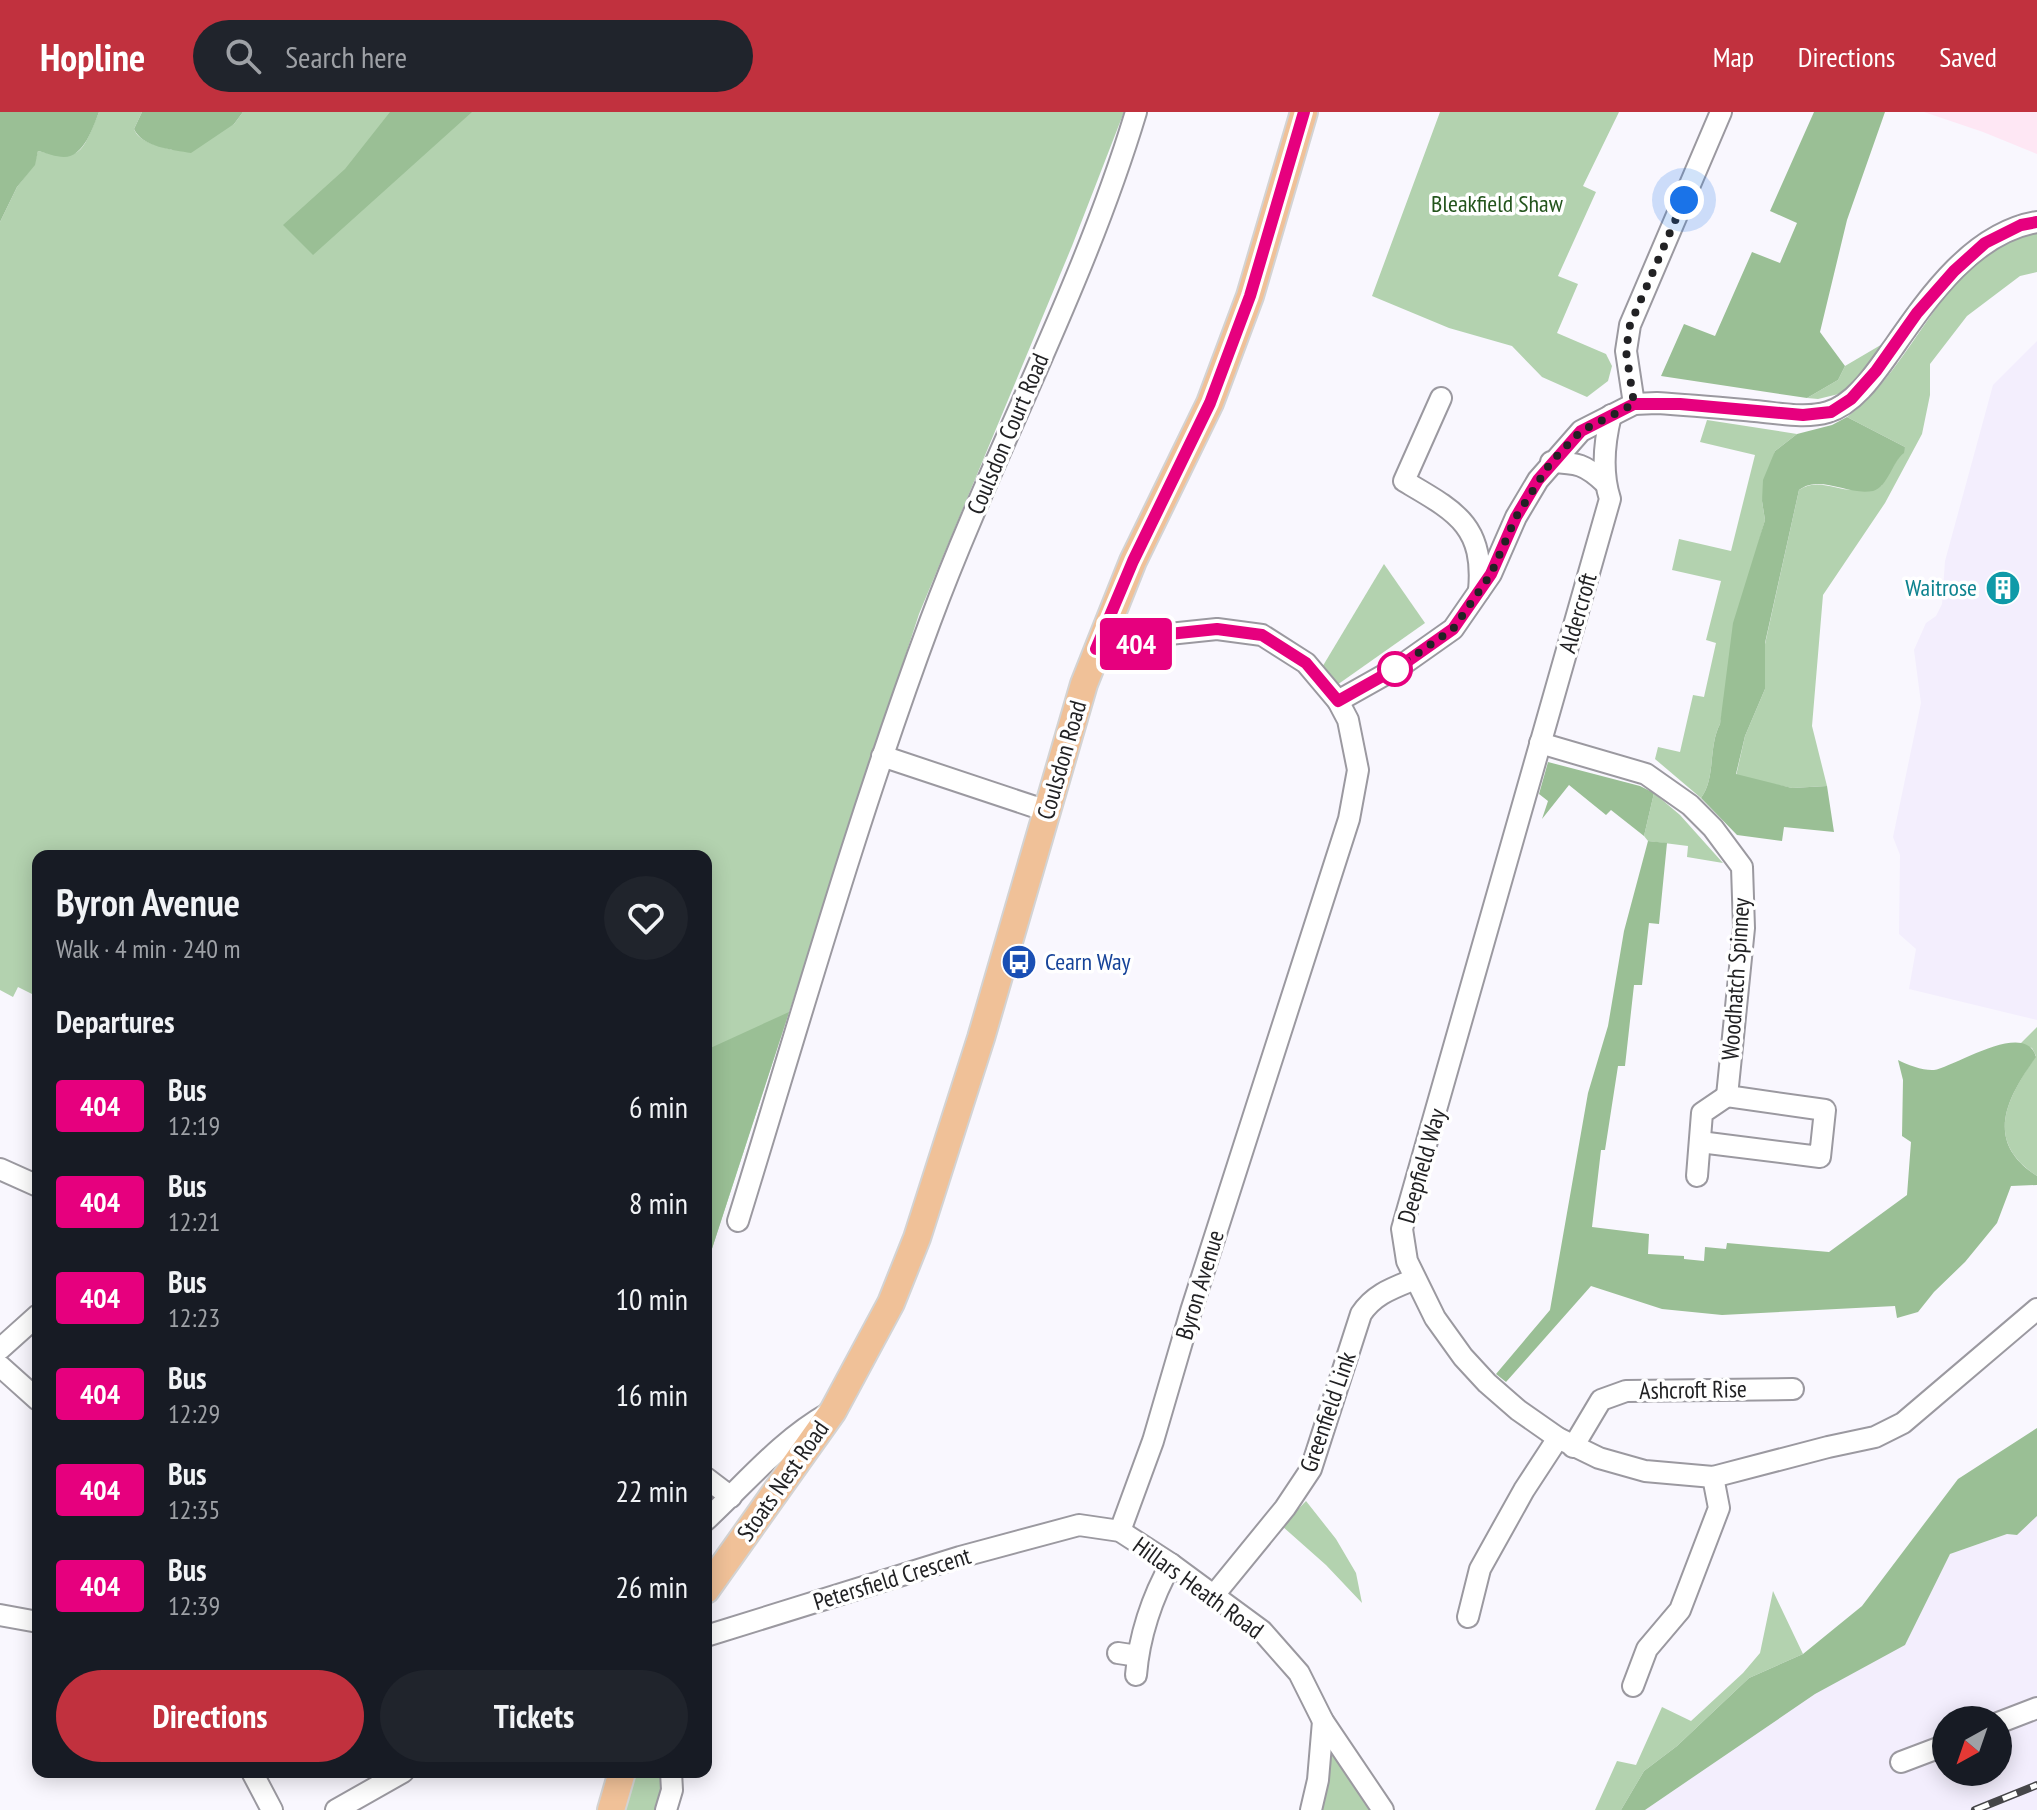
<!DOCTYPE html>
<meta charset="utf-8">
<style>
body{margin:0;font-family:"PT Sans Narrow",sans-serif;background:#20242c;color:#f1f3f6;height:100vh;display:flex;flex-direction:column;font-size:30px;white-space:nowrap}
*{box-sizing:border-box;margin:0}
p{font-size:26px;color:#9ea1a6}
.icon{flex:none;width:44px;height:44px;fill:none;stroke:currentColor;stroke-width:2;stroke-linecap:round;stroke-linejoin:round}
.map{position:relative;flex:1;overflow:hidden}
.sheet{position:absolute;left:32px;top:738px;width:680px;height:928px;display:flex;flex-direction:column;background:#171b24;border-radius:16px;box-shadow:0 4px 20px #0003}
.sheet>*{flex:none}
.badge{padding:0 16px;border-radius:6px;font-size:28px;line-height:52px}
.needle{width:52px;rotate:220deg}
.controls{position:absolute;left:1932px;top:1594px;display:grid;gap:16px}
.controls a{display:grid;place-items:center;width:80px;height:80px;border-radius:50%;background:#171b24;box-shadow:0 4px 20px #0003;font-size:40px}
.you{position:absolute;width:40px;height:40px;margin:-20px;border:6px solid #fff;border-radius:50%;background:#1a73e8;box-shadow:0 0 0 12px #1a73e833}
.map>.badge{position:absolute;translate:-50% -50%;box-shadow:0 0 0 4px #fff}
h2{padding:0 24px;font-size:30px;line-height:72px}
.round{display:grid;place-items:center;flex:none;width:84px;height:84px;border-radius:42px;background:#20242c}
.head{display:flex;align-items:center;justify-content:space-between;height:136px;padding:0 24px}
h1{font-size:38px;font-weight:800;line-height:60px}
.cta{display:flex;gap:16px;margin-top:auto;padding:16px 24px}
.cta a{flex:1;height:92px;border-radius:48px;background:#c1313e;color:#fff;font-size:32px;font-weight:800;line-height:92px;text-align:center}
.cta a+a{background:#20242c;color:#f1f3f6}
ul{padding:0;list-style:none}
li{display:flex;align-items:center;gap:24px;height:96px;padding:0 24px}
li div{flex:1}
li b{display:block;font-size:30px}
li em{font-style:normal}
li .badge{min-width:88px;font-weight:700;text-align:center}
header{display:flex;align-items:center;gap:48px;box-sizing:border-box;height:112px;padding:0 40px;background:#c1313e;color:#fff}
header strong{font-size:38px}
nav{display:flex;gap:44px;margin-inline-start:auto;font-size:28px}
.search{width:560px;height:72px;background:#20242c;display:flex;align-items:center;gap:20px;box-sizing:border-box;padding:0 28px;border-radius:44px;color:#9ea1a6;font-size:30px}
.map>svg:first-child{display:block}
.built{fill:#f3eefd;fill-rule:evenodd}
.education{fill:#fee7f4}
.green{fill:#b3d2af}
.forest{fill:#9abf95}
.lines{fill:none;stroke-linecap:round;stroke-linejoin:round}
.minor-casing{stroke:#9b99a0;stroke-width:24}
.major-casing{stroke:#d3d3d3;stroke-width:30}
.minor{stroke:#fff;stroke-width:20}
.major{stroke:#f0c198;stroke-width:26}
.rail-casing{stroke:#464649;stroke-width:8}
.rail{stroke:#fff;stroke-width:5;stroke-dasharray:15;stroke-linecap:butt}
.line-casing{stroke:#fff;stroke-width:18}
.line{stroke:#e6007e;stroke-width:12}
.walk{stroke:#222224;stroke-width:8;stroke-dasharray:0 14.4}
.stop-dot{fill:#fff;stroke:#e6007e;stroke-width:4}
.labels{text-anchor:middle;stroke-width:7;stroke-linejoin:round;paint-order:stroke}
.park-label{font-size:24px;fill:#23541c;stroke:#fff}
.street-label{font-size:24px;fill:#222224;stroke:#fff}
.culture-label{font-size:24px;fill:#0d838f;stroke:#fff;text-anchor:end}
.transit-label{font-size:24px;fill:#164399;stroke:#fff;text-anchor:start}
</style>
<header>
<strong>Hopline</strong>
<div class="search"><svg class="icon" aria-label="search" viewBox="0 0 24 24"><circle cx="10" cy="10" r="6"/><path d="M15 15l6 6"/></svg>Search here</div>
<nav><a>Map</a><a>Directions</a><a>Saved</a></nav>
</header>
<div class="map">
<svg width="2037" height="1698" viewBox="0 0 2037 1698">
<rect width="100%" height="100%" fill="#f9f7fe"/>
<g class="built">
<path d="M2037,229V908L1909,877L1916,837L1899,822L1900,743L1893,725L1921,591L1914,538L1926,511L1936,504L1942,492L1945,449L1993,273Z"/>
<path d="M2037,1404V1698H1645L1815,1581L1904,1533L1950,1442L2007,1422L2017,1423ZM1946,1608H1998V1660H1946Z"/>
</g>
<path class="education" d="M1924,0H2037V42L1983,20Z"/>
<g class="green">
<path d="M99,0H142L134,17C139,31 159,33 172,38L234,12L243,0H1124L1072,134L919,502L706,1155V744H38V885L18,875L13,885L0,878V110L17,75L34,53L38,39C83,50 82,40 99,0Z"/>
<path d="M1440,0H1619L1583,74L1596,80L1558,164L1578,172L1557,221L1606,242L1612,254L1608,269L1587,285L1542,265L1512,234L1449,216L1372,184Z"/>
<path d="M2037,120V160L2020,164L1967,204L1930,252V283L1922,322L1885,391L1823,483L1812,614L1827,674L1792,676L1736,664L1745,624L1765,577V532L1799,378C1818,365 1836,379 1856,378C1864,377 1873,375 1881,374L1905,335L1847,305C1916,255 1946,136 2037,120Z"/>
<path d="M1896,224L1847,280L1818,287L1807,286L1838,268L1845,254Z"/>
<path d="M1707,308L1797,322L1775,339L1762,389L1765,408L1751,458L1720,612C1708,635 1716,666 1701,686L1655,647L1658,635L1680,640L1693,583L1704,585L1716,531L1706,528L1721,469L1672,458L1679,427L1731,439L1755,343L1700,330Z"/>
<path d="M1384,452L1425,511L1337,573L1321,557Z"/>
<path d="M1654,681L1680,703L1723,751L1687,745L1688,734L1648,729L1644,724Z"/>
<path d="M2037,915V1064C1983,1029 2007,986 2036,944L2032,936L2020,932Z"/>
<path d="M1306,1389L1336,1427L1356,1461L1362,1491L1326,1453L1282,1414Z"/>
<path d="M1773,1479L1803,1542L1749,1566L1677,1634L1644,1659L1621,1698H1595L1617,1649L1636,1653L1662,1595L1691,1609L1743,1561L1760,1541Z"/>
<path d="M1331,1637L1373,1698H1319L1328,1640Z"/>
<path d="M637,1660H667L662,1698H625Z"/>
</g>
<g class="forest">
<path d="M0,0H99C93,15 84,45 64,45C56,45 46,41 38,39L35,53L17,75L0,110Z"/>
<path d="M142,0H243L234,12L191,41C173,38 142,35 134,17Z"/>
<path d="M390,0H472L313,143L283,113L345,57Z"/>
<path d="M1814,0H1885L1847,108L1820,220L1845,254L1838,268L1807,286L1661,264L1684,212L1715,224L1752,140L1780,151L1797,111L1770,99Z"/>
<path d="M1847,305L1905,335L1904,341C1892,350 1888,375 1873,379C1848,384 1821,362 1799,378L1765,531V577L1745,624L1736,662L1792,676L1827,674L1834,720L1784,715L1782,729L1737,723L1701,686C1716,666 1708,635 1720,612L1733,511L1765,408L1762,389L1763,368L1775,339L1797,322L1832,313Z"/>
<path d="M1548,650L1640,674L1654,681L1644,724L1611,698L1606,703L1569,673L1542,707L1548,689L1539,682Z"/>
<path d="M1648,729L1667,731L1659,812L1649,811L1642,873H1634L1625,954H1618L1605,1038H1601L1592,1115L1649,1122L1648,1142L1684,1144V1147L1704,1149L1705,1135L1726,1137L1727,1131L1829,1140L1907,1083L1911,1030L1902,1024L1903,968L1898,948C1907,953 1925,959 1934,958C1954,955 2026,907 2036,945C2007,986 1983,1029 2037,1064V1073L2011,1074L1997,1111L1965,1150L1934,1180L1918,1200L1897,1206L1895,1194L1722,1203L1662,1197L1591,1174L1506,1270L1496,1262L1550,1198L1588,981L1608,914L1624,819Z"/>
<path d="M789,900L706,1155V938Z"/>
<path d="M2037,1316V1404L2017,1423L2007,1422L1950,1442L1905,1533L1815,1582L1645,1698H1621L1644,1659L1677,1634L1749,1566L1803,1542L1862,1494L1958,1367Z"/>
</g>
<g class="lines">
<defs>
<g id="minor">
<path d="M1441,286L1404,369C1455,399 1485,413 1479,479"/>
<path d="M1634,292L1626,239L1630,213L1721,0"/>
<path d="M1611,303C1604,331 1601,359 1610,387L1402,1117L1407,1149L1435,1206L1463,1245L1487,1271L1518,1298L1558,1326L1599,1346L1645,1359L1713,1365L1828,1335L1875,1325L1903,1311L2037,1197"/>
<path d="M1551,350C1577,351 1585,352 1605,371"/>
<path d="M1096,537L1127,535L1169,522L1217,517L1262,523L1306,551L1338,589L1348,608L1358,658L1349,707L1191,1199L1153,1329L1120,1419"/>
<path d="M1338,589L1402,553L1453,517L1491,462L1516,405L1538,368L1581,319L1634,292L1657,291C1690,293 1722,296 1755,299C1779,301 1805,307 1828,300C1856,292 1877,258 1893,236C1928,186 1972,121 2037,110"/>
<path d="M1540,631L1646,662L1690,693L1713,716L1742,755L1744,816L1727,984L1825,998L1820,1045L1700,1030"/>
<path d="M882,644L1047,699"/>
<path d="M0,1057L38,1074"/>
<path d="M1697,1064L1702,1001L1727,984"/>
<path d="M738,1109C800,908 857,706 930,510C994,338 1083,176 1136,0"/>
<path d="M0,1237L38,1203"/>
<path d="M0,1254L38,1288"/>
<path d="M1573,1335L1601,1288L1626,1279L1793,1277"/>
<path d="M706,1366L731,1385"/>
<path d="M706,1408C747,1370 780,1329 829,1301"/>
<path d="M1214,1483L1285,1396L1311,1357L1361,1202C1374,1182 1393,1176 1415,1167"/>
<path d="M0,1503L38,1510"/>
<path d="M1468,1505L1480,1457L1524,1378L1558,1326"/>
<path d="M706,1524L960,1445L1079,1413L1120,1419L1171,1452L1262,1519L1299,1561L1323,1609L1383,1698"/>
<path d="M1118,1541L1138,1544"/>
<path d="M1136,1563C1139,1525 1152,1485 1171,1452"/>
<path d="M1633,1574L1647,1537L1680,1498L1719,1396L1713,1365"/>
<path d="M1998,1611L2037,1596"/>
<path d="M1901,1650L1946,1633"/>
<path d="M252,1660L272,1698"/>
<path d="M336,1698L403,1660"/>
<path d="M666,1698L672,1678L671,1660"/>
<path d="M1311,1698L1318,1668L1323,1609"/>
</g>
<g id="major">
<path d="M706,1478L833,1299L891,1191L917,1126L981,926L1084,572L1133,449L1210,291L1250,184L1304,0"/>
<path d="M611,1698L622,1660"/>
</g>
</defs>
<use href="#minor" class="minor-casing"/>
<use href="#major" class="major-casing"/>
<use href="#minor" class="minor"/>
<use href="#major" class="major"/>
<defs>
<path id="rail" d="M1975,1698L2037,1673"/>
</defs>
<use href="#rail" class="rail-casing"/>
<use href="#rail" class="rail"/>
</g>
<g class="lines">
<defs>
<path id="line" d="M1304,0L1250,184L1210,291L1133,449L1096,537L1127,535L1169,522L1217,517L1262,523L1306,551L1338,589L1402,553L1453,517L1491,462L1516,405L1538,368L1581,319L1634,292H1680L1803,303L1831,300L1851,287L1876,259L1917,201L1954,159L1985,131L2021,113L2037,110"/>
</defs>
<use href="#line" class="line-casing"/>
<use href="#line" class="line"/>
<path class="walk" d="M1395,557L1453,517L1491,462L1516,405L1551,350L1581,319L1634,292L1626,239L1630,213L1684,88"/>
</g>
<defs>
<symbol id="building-disc" viewBox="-11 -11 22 22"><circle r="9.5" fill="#0f9aa8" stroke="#fff"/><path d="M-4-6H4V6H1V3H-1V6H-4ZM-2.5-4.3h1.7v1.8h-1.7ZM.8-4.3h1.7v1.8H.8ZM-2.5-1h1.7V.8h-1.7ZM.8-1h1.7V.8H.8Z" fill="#fff"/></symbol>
<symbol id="bus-disc" viewBox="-11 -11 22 22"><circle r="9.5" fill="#1a4fb4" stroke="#fff"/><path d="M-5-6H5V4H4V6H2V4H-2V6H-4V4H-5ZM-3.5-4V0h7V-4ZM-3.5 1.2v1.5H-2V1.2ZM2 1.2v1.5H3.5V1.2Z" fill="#fff"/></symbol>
</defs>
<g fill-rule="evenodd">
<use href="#building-disc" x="1983" y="456" width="40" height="40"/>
<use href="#bus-disc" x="999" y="830" width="40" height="40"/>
</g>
<circle class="stop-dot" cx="1395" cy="557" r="16"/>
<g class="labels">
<g class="park-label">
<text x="1497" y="100">Bleakfield Shaw</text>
</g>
<g class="street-label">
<text transform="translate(1008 322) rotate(-67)" y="8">Coulsdon Court Road</text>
<text transform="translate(1578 501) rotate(-74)" y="8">Aldercroft</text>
<text transform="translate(1062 648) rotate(-74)" y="8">Coulsdon Road</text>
<text transform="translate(1736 867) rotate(-86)" y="8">Woodhatch Spinney</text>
<text transform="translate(1422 1054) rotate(-74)" y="8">Deepfield Way</text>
<text transform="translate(1200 1173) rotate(-73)" y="8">Byron Avenue</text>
<text transform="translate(1693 1278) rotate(-1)" y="8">Ashcroft Rise</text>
<text transform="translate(1328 1300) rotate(-71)" y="8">Greenfield Link</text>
<text transform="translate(783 1369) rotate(-55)" y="8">Stoats Nest Road</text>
<text transform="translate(892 1467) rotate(-17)" y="8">Petersfield Crescent</text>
<text transform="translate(1198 1476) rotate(36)" y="8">Hillars Heath Road</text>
</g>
<g class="culture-label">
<text x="1977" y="484">Waitrose</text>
</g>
<g class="transit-label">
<text x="1045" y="858">Cearn Way</text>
</g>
</g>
</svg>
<div class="controls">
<a><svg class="needle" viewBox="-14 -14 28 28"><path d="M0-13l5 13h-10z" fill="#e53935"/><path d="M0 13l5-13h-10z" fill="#9ea1a6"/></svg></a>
</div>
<div class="you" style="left:1684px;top:88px"></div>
<b class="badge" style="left:1136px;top:532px;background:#e6007e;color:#fff">404</b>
<section class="sheet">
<div class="head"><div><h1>Byron Avenue</h1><p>Walk · 4 min · 240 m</p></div><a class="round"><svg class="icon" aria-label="heart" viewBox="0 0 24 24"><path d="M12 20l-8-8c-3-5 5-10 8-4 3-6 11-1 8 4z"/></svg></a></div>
<h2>Departures</h2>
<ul>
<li><span class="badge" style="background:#e6007e;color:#fff">404</span><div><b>Bus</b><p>12:19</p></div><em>6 min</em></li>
<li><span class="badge" style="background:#e6007e;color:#fff">404</span><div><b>Bus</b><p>12:21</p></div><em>8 min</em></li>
<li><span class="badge" style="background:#e6007e;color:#fff">404</span><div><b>Bus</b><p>12:23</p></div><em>10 min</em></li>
<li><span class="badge" style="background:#e6007e;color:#fff">404</span><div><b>Bus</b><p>12:29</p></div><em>16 min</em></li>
<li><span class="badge" style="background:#e6007e;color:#fff">404</span><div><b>Bus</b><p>12:35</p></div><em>22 min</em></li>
<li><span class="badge" style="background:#e6007e;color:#fff">404</span><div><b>Bus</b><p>12:39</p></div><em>26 min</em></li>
</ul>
<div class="cta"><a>Directions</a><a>Tickets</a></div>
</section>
</div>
